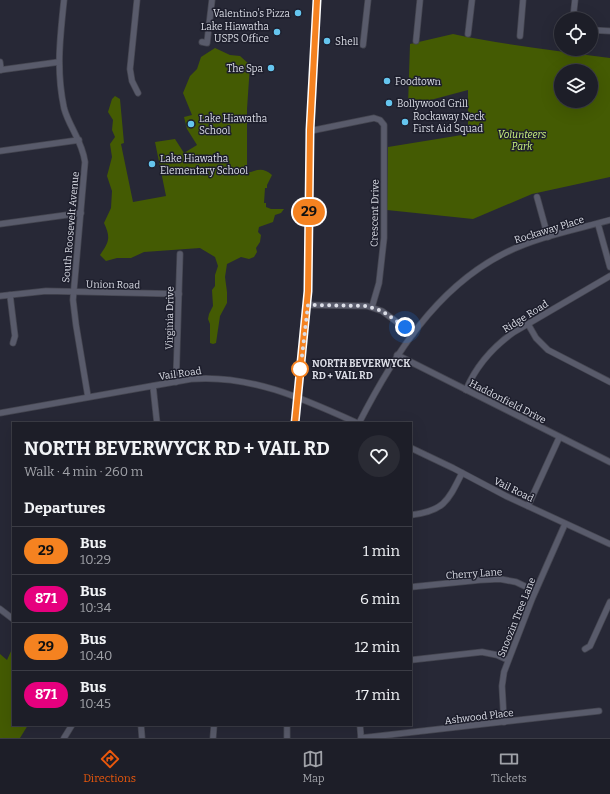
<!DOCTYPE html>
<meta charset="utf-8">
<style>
body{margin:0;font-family:Bitter,serif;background:#2a2b34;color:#f1f3f6;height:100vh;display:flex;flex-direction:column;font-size:15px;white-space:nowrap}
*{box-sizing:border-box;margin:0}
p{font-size:13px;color:#a0a2a8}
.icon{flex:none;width:22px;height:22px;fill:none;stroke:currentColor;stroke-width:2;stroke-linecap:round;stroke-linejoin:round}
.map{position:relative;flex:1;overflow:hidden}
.panel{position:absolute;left:12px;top:422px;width:400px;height:304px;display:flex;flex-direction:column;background:#1d1e28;border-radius:0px;box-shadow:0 4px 16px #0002,0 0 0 1px #3b3c45}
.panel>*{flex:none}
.badge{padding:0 8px;border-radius:13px;font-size:14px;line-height:26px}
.buttons{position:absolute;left:554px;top:12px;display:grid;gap:8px}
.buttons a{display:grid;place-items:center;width:44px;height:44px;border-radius:50%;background:#1d1e28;box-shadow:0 4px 16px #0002,0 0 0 1px #3b3c45;font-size:20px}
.you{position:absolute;width:20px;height:20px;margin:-10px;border:3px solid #fff;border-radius:50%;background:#1a73e8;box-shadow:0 0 0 6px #1a73e833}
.map>.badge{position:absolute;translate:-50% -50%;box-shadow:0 0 0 2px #fff}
h2{padding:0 12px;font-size:15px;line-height:36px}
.round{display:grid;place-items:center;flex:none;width:42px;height:42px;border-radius:21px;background:#2a2b34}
.summary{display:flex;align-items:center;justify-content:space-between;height:68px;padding:0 12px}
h1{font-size:19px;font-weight:700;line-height:30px}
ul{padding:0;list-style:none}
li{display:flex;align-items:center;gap:12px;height:48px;padding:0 12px;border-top:1px solid #3b3c45}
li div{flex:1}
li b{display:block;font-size:15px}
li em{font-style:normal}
li .badge{min-width:44px;font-weight:700;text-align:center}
.tabs{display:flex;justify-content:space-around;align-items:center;height:56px;border-top:1px solid #3b3c45;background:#1d1e28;font-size:11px;color:#a0a2a8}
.tabs a{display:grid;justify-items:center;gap:2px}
.tabs .current{color:#ea580c}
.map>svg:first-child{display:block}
.green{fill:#445b03;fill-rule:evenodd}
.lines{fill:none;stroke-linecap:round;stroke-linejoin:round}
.minor-casing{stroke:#454651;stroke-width:7}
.minor{stroke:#595b6b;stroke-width:5.5}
.line-casing{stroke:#fff;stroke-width:9}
.line{stroke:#f58220;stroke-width:6}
.walk{stroke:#dbdde6;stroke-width:4;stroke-dasharray:0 7.2}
.poi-dot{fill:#65c5ee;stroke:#1d1e2c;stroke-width:1.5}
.stop-dot{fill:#fff;stroke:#f58220;stroke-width:2}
.labels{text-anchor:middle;stroke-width:3;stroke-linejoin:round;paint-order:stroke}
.poi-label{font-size:10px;fill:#dbdde6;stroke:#1d1e2c;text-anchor:start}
.park-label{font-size:10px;font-style:italic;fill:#ccf57f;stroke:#1d1e2c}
.street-label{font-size:10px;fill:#dbdde6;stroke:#1d1e2c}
.stop-label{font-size:10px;font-weight:bold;fill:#dbdde6;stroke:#1d1e2c;text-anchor:start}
</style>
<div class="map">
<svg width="610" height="738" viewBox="0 0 610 738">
<rect width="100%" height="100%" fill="#272836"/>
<g class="green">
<path d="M453,34C505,45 558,51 610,58V177L532,194L473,219L387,210L388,147L468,134V90L408,106L410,44ZM561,71H591V101H561Z"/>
<path d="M215,48L230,55L240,56L250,65L247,109V173C257,170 263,167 272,175L267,185V188H265L264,203H266V207L271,209H284L281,213L275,215L273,222L259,227L258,232L261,235L260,242L256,248L257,252L254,257L249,259L241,257L227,264L225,277L227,292V303L220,316L216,343L213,344L210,343V324L208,319L209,314L213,306L212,290L215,286V275L218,266L215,257L200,248L144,252L131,258H117L106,261L100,255C109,242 111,238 104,223L111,208L112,191L107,176L112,157L110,144L115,137L112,130L113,120L108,112L112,99L115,96L120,99L124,143L121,144L133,202L166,196L155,142L175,139L184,153L197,145L187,129L184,117L192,115L183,93L190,76L197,69L201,57Z"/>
<path d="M12,649L13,725H28L20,738H0V654L7,660Z"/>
</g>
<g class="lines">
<defs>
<g id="minor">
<path d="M64,0C60,38 56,70 64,108C69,127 82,140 85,162L73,300L76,325L88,397"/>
<path d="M137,0L130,69L132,81L138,93"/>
<path d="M573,19L575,0"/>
<path d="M591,30L610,31"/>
<path d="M468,34L472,0"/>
<path d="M520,36L523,0"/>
<path d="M416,41L420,0"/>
<path d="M202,42L207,43L212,0"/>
<path d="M363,45L368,0"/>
<path d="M0,62L1,70"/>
<path d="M0,70L59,62"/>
<path d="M310,131L374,118L380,120L384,125V238L379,283L372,307"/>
<path d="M0,151L79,140"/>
<path d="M537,197L548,237"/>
<path d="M0,224L81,213"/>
<path d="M598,224L610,267"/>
<path d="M10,295L15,336L13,343"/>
<path d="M0,296L46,291L179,294"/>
<path d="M307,305L367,306L382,311L413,334"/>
<path d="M528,324L536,338L548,350L610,382"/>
<path d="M397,355L610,462"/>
<path d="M176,382L180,254"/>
<path d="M153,386L157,423"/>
<path d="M466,390C476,366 493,347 514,332L610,276"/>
<path d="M0,413L191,379C250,374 304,399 357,423"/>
<path d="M295,423L308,291L310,131L317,0"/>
<path d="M359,423C393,357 435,289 503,254C536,237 574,230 610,220"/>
<path d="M411,448L453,468L506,496L610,544"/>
<path d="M528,506L559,438"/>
<path d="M411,515C444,511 448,501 462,473"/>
<path d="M411,587L480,580L500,579L516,582L535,591"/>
<path d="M0,609L13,619"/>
<path d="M585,649L590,646L610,602"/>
<path d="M411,660L482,652L497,655L508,660"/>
<path d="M504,722L502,686L504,672L532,599L565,524"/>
<path d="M141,725L142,738"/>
<path d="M360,725L361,738"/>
<path d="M64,738L72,725"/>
<path d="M213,738L214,725"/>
<path d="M287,738V725"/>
<path d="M361,738L599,711"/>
</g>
</defs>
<use href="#minor" class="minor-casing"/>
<use href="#minor" class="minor"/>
</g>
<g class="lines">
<defs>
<path id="line" d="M295,423L308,291L310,130L317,0"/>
</defs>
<use href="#line" class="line-casing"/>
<use href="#line" class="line"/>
<path class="walk" d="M300,369V373L308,305L367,306L382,311L405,327"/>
</g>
<g class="poi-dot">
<circle cx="298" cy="13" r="4"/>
<circle cx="277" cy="32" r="4"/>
<circle cx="327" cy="41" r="4"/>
<circle cx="271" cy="68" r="4"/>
<circle cx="387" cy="81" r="4"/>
<circle cx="389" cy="103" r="4"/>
<circle cx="405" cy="122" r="4"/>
<circle cx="191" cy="124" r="4"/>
<circle cx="152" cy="164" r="4"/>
</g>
<circle class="stop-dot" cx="300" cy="369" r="8"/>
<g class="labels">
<g class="poi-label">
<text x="290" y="17" text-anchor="end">Valentino's Pizza</text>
<text x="269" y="30" text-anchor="end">Lake Hiawatha<tspan x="269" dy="12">USPS Office</tspan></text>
<text x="335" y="45">Shell</text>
<text x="263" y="72" text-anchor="end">The Spa</text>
<text x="395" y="85">Foodtown</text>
<text x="397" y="107">Bollywood Grill</text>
<text x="413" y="120">Rockaway Neck<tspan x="413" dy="12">First Aid Squad</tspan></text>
<text x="199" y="122">Lake Hiawatha<tspan x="199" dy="12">School</tspan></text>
<text x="160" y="162">Lake Hiawatha<tspan x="160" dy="12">Elementary School</tspan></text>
</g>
<g class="park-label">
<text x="522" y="138">Volunteers<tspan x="522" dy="12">Park</tspan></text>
</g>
<g class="street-label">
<text transform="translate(374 213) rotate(-89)" y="4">Crescent Drive</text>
<text transform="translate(70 227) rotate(-85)" y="4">South Roosevelt Avenue</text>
<text transform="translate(549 229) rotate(-17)" y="4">Rockaway Place</text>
<text transform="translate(113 284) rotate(1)" y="4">Union Road</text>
<text transform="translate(525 316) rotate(-32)" y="4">Ridge Road</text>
<text transform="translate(169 318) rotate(-89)" y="4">Virginia Drive</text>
<text transform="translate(180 373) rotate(-8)" y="4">Vail Road</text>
<text transform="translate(508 401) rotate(27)" y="4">Haddonfield Drive</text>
<text transform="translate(514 489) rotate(26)" y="4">Vail Road</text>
<text transform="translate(474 573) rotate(-4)" y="4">Cherry Lane</text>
<text transform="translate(516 617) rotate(-68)" y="4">Snoozin Tree Lane</text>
<text transform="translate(479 716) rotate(-7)" y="4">Ashwood Place</text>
</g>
<g class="stop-label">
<text x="312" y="367">NORTH BEVERWYCK<tspan x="312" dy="12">RD + VAIL RD</tspan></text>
</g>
</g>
</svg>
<div class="buttons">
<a><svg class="icon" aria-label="locate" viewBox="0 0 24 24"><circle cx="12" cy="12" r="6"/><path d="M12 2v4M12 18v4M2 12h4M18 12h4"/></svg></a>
<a><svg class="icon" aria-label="layers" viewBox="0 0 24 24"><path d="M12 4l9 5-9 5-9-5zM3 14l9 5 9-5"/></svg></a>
</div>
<div class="you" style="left:405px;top:327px"></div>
<b class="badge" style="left:309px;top:212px;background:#f58220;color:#111">29</b>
<section class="panel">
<div class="summary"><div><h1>NORTH BEVERWYCK RD + VAIL RD</h1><p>Walk · 4 min · 260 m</p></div><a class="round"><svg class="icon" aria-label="heart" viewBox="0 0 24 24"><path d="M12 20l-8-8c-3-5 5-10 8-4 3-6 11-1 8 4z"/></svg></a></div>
<h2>Departures</h2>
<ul>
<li><span class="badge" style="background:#f58220;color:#111">29</span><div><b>Bus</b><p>10:29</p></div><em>1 min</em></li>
<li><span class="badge" style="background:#e6007e;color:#fff">871</span><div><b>Bus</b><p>10:34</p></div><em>6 min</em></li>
<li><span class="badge" style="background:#f58220;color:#111">29</span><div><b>Bus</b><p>10:40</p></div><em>12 min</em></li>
<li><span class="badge" style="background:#e6007e;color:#fff">871</span><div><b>Bus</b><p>10:45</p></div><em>17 min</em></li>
</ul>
</section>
</div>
<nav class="tabs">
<a class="current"><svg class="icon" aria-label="directions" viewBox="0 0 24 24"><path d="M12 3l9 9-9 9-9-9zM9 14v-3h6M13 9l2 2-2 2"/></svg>Directions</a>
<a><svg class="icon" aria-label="map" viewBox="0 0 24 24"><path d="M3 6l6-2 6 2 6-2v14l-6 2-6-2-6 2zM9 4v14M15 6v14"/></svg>Map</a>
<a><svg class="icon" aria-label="tickets" viewBox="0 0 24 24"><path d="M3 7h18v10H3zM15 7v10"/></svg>Tickets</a>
</nav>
